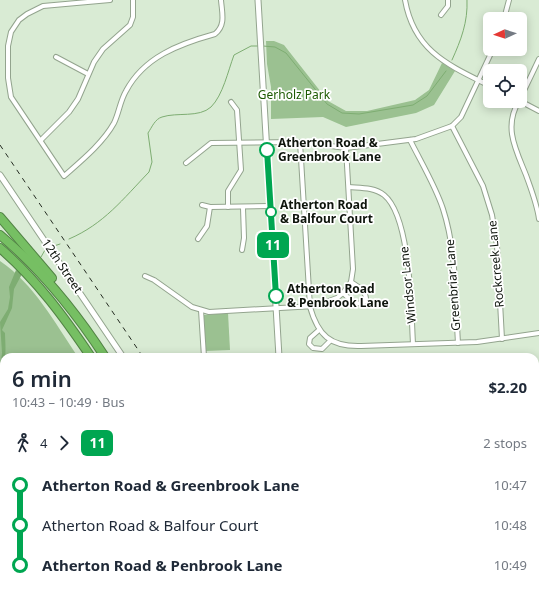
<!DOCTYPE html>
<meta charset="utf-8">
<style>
body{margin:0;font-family:"Noto Sans",sans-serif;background:#f6f6f7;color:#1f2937;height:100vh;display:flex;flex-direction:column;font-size:15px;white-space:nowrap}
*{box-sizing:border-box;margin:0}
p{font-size:13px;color:#747a83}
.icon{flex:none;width:22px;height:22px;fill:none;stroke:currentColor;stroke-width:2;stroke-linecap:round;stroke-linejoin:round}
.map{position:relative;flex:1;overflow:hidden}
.drawer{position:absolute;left:0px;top:353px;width:539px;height:240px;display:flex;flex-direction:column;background:#fff;border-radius:12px 12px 0 0;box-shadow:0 2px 10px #0003}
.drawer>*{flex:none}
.badge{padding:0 8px;border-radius:6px;font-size:14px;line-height:26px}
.needle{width:26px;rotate:267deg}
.fabs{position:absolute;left:483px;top:12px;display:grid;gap:8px}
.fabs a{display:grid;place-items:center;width:44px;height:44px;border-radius:6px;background:#fff;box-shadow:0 2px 10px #0003;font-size:20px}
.map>.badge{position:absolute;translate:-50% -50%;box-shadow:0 0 0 2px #fff}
.legs{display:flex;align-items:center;gap:6px;height:44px;padding:0 12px;font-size:13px}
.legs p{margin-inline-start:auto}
.summary{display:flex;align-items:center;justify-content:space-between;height:68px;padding:0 12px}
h1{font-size:22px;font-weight:600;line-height:30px}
ul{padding:0 12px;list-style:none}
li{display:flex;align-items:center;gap:14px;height:40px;font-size:15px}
li i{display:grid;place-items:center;width:6px;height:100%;margin:0 5px;background:currentColor}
li i::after{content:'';width:10px;height:10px;margin:-5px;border:3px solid;border-radius:50%;background:#fff}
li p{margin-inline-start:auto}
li:first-child i{background:linear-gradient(#0000 50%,currentColor 0)}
li:last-child i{background:linear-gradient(currentColor 50%,#0000 0)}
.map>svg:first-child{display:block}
.green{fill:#9bc191}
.water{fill:#7ead72}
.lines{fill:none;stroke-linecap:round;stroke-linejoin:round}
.stream{stroke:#7ead72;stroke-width:1}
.minor-casing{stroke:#93a48e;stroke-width:6}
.tertiary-casing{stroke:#93a48e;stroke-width:7}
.motorway-casing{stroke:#528345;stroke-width:10}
.minor{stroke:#fff;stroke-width:4}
.tertiary{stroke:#fff;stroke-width:5}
.motorway{stroke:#76bf63;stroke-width:8}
.rail{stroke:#242b21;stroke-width:1;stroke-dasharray:5 5;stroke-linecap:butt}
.line-1-casing{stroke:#fff;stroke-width:9}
.line-1{stroke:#00a651;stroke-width:6}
.stop-1-dot{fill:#fff;stroke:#00a651;stroke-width:2}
.labels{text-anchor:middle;stroke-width:3.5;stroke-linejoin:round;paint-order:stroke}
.park-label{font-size:12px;fill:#1b5901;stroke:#fff}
.stop-label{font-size:12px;font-weight:bold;fill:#0e140c;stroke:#fff;text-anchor:start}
.street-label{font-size:12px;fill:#0e140c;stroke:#fff}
</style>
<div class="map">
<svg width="539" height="593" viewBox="0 0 539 593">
<rect width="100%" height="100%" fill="#d9ebd4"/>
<g class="green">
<path d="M266,41H274L284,45L328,101L346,111H367L415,100L429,90L442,63L455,71L434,105L416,113L346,127L323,117L271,119V87L267,64Z"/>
<path d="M0,261C34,284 55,323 78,357H4V589H233L236,593H0Z"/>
<path d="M228,313L230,350L205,351L204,315Z"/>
</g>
<path class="water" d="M16,270L22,274L14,289L12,308L2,330L5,333C5,344 8,361 0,370L2,353L0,322L8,309L10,297L9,287Z"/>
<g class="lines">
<g class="stream">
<path d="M263,46L275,47L286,53L327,104L342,113L359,114L413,105L427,96L446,71"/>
<path d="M452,60C461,40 468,22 467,0"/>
<path d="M69,239C104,224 123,199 149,172L152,162L148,133C152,127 155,119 162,117C177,112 199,118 211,107C223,95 228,71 234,55L251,46H258"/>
<path d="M54,246L60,244"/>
<path d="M41,257L45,250"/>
</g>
<defs>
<g id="minor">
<path d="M110,0L43,6L27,14L19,20L11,32L8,46V78L11,97L64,176C81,161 103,143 114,123C119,113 120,101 126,91C144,57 179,44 215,34C226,25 222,13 221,0"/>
<path d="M405,0C414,51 448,65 490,86"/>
<path d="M441,15L448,6V0"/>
<path d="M504,19L509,0"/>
<path d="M56,57L88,74"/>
<path d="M520,99L539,59"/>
<path d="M519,101C503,127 516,150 526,175C531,189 537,204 539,219"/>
<path d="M520,101L539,111"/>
<path d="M452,126L483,186L492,215L497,246L502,339"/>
<path d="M41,140L69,112L78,99L94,62L103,49L130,25L133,17V0"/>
<path d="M410,140C421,162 436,187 443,209C457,252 455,298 458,343"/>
<path d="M300,142L310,307C318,335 330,347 361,346L477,342L539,333"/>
<path d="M186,163L211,143L300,142L346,148L416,139L452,126L461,117L493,49"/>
<path d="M349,187C360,188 374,187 384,195C411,217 411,310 413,344"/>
<path d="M202,205L210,207L270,206"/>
<path d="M228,207V191L241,170L237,110L231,102"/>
<path d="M198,239L207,226L210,207"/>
<path d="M242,250L244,238L243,208"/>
<path d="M145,276L154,280L192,307L209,312L315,306L337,298L343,293L351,282L353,269L346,148"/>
<path d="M343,293C350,299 357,308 366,301C367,291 358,287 351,282"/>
<path d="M201,310L204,357"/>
<path d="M319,330L310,338L309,344L313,348L322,349L330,341"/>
</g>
<g id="tertiary">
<path d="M258,0L279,357"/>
<path d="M0,175L123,357"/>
<path d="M535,373H539"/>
<path d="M281,589L283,593"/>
</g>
<g id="motorway">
<path d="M0,217L52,278"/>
<path d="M0,235C42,270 75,311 105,357"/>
<path d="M0,248C37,280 64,317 91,357"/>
<path d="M248,589L251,593"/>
<path d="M260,589L263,593"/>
</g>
</defs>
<use href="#minor" class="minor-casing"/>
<use href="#tertiary" class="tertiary-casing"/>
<use href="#motorway" class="motorway-casing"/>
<use href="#minor" class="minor"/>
<use href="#tertiary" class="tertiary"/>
<use href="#motorway" class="motorway"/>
<g class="rail">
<path d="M0,145L143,357"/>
<path d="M301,589L303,593"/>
</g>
</g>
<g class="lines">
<defs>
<path id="line-1" d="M267,150L276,296"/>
</defs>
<use href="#line-1" class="line-1-casing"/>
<use href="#line-1" class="line-1"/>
</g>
<g class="stop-1-dot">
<circle cx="267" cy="150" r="7"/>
<circle cx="271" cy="212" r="5"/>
<circle cx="276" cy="296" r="7"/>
</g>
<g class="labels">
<g class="park-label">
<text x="294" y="99">Gerholz Park</text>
</g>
<g class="stop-label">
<text x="278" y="147">Atherton Road &amp;<tspan x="278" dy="14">Greenbrook Lane</tspan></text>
<text x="280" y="209">Atherton Road<tspan x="280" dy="14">&amp; Balfour Court</tspan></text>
<text x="287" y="293">Atherton Road<tspan x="287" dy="14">&amp; Penbrook Lane</tspan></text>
</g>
<g class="street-label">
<text transform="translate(496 264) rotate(-95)" y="4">Rockcreek Lane</text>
<text transform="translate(62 266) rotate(56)" y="4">12th Street</text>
<text transform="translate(408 285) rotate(-96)" y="4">Windsor Lane</text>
<text transform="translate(453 285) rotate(-94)" y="4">Greenbriar Lane</text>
</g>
</g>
</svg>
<div class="fabs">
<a><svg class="needle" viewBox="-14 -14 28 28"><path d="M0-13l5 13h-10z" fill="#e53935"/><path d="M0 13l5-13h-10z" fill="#747a83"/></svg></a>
<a><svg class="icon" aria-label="locate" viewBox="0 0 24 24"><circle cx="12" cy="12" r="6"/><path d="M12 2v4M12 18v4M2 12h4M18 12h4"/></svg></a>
</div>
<b class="badge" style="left:273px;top:245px;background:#00a651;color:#fff">11</b>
<section class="drawer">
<div class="summary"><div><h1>6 min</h1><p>10:43 – 10:49 · Bus</p></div><b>$2.20</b></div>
<div class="legs"><svg class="icon" aria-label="walk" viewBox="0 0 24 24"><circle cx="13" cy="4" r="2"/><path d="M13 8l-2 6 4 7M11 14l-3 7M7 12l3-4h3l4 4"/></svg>4<svg class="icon" aria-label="forward" viewBox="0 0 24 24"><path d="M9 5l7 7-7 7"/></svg><b class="badge" style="background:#00a651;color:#fff">11</b><p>2 stops</p></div>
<ul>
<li><i style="color:#00a651"></i><b>Atherton Road &amp; Greenbrook Lane</b><p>10:47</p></li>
<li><i style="color:#00a651"></i><span>Atherton Road &amp; Balfour Court</span><p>10:48</p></li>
<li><i style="color:#00a651"></i><b>Atherton Road &amp; Penbrook Lane</b><p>10:49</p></li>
</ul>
</section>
</div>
